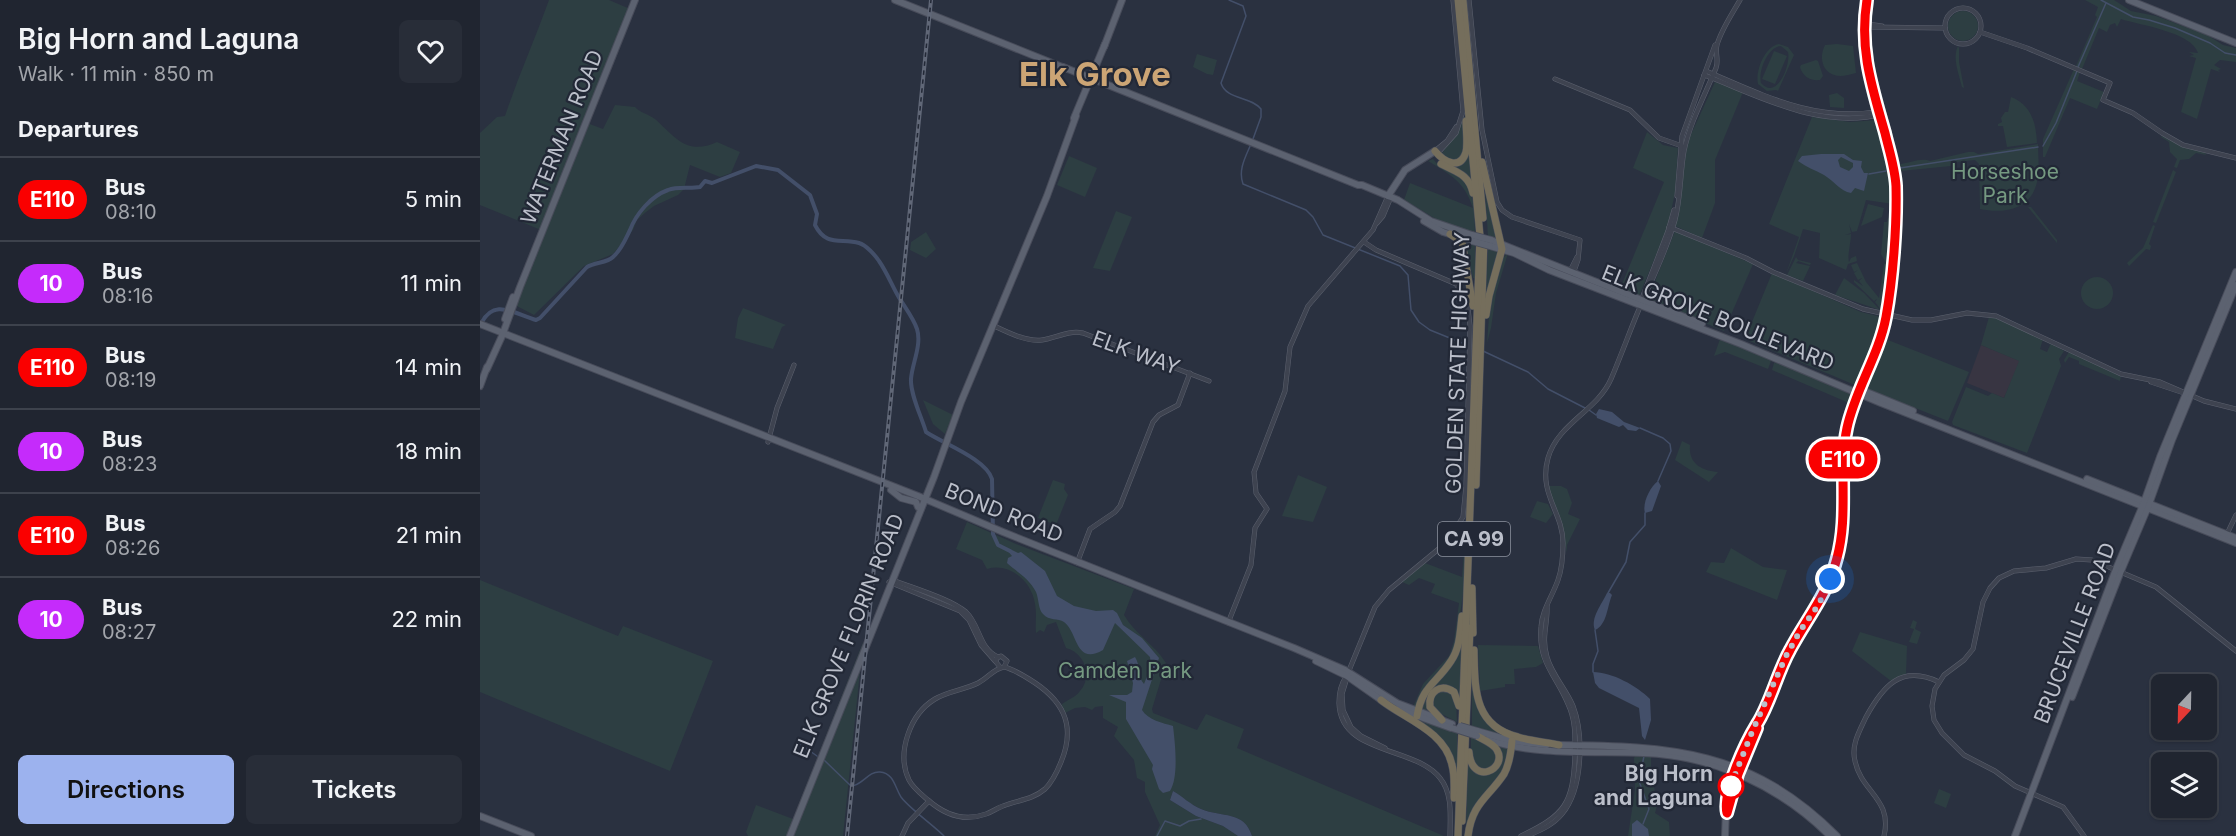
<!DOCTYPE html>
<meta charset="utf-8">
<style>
body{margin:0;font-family:Inter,sans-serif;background:#282d38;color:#f1f3f6;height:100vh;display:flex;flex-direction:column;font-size:22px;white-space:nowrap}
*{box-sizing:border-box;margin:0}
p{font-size:20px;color:#a2a5ab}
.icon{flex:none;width:33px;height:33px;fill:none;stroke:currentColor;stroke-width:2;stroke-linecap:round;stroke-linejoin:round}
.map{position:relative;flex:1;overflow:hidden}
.panel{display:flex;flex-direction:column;background:#202530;width:480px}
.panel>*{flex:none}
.badge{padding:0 12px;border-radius:20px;font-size:21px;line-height:39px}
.needle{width:39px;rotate:202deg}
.buttons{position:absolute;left:1671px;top:674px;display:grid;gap:12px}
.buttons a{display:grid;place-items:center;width:66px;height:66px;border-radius:9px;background:#202530;box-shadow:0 2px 4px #0004,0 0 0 2px #3d424c;font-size:30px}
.you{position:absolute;width:30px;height:30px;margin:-15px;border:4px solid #fff;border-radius:50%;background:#1a73e8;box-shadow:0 0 0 9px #1a73e833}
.map>.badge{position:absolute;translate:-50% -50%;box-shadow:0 0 0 3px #fff}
h2{padding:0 18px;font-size:22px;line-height:54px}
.round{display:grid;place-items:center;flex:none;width:63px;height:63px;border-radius:9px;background:#282d38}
.headline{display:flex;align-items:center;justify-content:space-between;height:102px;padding:0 18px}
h1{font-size:28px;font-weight:600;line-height:45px}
.action{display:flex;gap:12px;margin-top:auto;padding:12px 18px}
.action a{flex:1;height:69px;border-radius:9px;background:#9cb2ee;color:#111;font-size:24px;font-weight:600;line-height:69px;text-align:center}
.action a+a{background:#282d38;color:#f1f3f6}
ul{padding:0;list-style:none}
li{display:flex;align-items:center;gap:18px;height:84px;padding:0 18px;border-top:2px solid #3d424c}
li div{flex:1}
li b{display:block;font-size:22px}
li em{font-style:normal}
li .badge{min-width:66px;font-weight:700;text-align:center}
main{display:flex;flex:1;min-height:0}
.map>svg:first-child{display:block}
.medical{fill:#383542}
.green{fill:#2d3e42;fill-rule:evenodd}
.water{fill:#434f69;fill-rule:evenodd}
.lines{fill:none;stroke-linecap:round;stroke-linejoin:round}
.stream{stroke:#434f69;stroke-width:1.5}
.river{stroke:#434f69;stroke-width:4}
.minor-casing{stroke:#5c616e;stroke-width:5}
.major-casing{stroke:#484c5a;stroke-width:8}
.highway-casing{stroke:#494e5b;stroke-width:8}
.minor{stroke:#3e4350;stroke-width:4}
.major{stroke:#5c6270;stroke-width:6}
.highway{stroke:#756e5c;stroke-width:7}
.rail-casing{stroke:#606777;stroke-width:4}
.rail{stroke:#222836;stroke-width:1.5;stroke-dasharray:4.5;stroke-linecap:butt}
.major-bridge-casing{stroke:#484c5a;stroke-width:8;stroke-linecap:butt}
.major-bridge{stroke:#5c6270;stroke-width:6}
.line-casing{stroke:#fff;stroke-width:14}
.line{stroke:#fa0000;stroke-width:9}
.walk{stroke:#bbbfca;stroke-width:6;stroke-dasharray:0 10.8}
.stop-dot{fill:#fff;stroke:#fa0000;stroke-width:3}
.labels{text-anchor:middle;stroke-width:4.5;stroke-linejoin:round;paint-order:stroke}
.shield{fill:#222836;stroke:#8d929e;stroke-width:1.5}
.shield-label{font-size:20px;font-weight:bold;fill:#bbbfca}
.street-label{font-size:21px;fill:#bbbfca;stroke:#222836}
.park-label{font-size:21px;fill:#759981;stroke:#222836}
.stop-label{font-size:21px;font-weight:bold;fill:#bbbfca;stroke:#222836;text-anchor:end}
.town-label{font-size:33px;font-weight:bold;fill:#cca575;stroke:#222836}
</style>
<main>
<section class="panel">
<div class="headline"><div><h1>Big Horn and Laguna</h1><p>Walk · 11 min · 850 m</p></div><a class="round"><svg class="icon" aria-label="heart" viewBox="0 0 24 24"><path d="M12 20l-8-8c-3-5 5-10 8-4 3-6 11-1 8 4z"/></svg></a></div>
<h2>Departures</h2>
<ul>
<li><span class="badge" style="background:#fa0000;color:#fff">E110</span><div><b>Bus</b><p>08:10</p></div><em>5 min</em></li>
<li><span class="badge" style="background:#c52bfb;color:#fff">10</span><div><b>Bus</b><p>08:16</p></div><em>11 min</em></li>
<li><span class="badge" style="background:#fa0000;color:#fff">E110</span><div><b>Bus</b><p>08:19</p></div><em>14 min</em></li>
<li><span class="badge" style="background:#c52bfb;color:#fff">10</span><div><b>Bus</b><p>08:23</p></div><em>18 min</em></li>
<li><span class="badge" style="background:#fa0000;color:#fff">E110</span><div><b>Bus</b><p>08:26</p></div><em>21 min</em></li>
<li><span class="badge" style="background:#c52bfb;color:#fff">10</span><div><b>Bus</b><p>08:27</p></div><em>22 min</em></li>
</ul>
<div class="action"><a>Directions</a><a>Tickets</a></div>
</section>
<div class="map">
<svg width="1756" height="836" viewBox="0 0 1756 836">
<rect width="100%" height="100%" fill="#2a3140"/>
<path class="medical" d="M1501,345L1540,361L1524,398L1487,383Z"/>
<g class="green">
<path d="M69,0H129L150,9L107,123L123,129L135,105L155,107C159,112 168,114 175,119C195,137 207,156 237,142L260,152L251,173L240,177L210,165L204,189L198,195L174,206L166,212L157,220L153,230L133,254L104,266L54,315L35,305L61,230L0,205V133L17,117L25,116C38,77 55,39 69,0Z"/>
<path d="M1605,0H1634L1651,11L1676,16L1727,35L1743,45L1756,48V62L1740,60L1734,65L1741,69L1738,70L1740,72L1731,69L1717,119L1701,112L1716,58L1709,56L1714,55L1709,52L1718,53C1712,32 1659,25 1641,19L1637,27L1635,23L1630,25L1627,32L1619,28L1602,69L1596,66L1617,17L1615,15L1618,7Z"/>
<circle cx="1483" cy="26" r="15"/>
<path d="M1299,44L1308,47L1314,55L1298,91L1296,90L1287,91L1278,84C1275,71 1285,46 1299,44ZM1301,46L1308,52C1311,65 1297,101 1281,83C1278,71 1288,47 1301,46Z"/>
<path d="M1357,44L1373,46L1376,73C1371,74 1365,76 1360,76C1343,75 1338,59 1345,45Z"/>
<path d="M1478,46L1479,48V62L1484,88L1482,87C1479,74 1472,58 1478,46Z"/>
<path d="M1294,51L1307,56L1295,84L1282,79Z"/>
<path d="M717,54L737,60L733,75L727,74L713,67Z"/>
<path d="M1336,60L1338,61L1343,76L1340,80C1330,81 1323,77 1320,67L1321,65Z"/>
<path d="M1594,69L1600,72L1597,81L1624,92L1617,109L1590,98L1565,157H1563V139Z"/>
<path d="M1235,82L1263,92L1235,160V203L1222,238L1195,226L1208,141Z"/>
<path d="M1357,93L1364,98V108L1350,107L1349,95Z"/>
<path d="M1531,97C1551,105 1556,122 1557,143L1527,147L1523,126H1518V124L1522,122L1521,118L1525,112H1528Z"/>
<path d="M984,107V151L980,158L972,161L961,155C972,138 982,128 984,107Z"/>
<path d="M1332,117L1370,122L1397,120L1410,164L1413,204L1386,200L1377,231L1372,232L1369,224L1371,233L1365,235L1371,234C1371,243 1367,255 1369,262L1371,258L1376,256L1377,261L1368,264L1366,270L1339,258L1340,233L1323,229L1314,256L1306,274L1319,237L1289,224Z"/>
<path d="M1167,132L1183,145L1198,148L1195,193L1188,226L1159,296L1140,289L1184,182L1153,168Z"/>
<path d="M1684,135L1699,145L1725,152L1726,155L1716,153L1709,159L1700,160L1697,168L1694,167L1697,159L1690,152L1689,142L1681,137Z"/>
<path d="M1558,144C1558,156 1560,170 1557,182C1551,210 1523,214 1500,209L1499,164L1495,160L1475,162L1471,166L1421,171L1420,164C1429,163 1442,157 1450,161L1488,152H1494L1498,154Z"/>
<path d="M988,153H990L993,179L991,180L974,168Z"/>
<path d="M589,156L617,168L605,197L577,185Z"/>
<path d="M953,159L959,166L985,179L994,203L995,233L966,225L924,200L930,183L993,208C984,181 971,175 948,161Z"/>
<path d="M1693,170L1696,172L1676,223L1673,222Z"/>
<path d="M1005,190H1007L1016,240L1008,237Z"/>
<path d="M1388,204L1404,208L1402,217L1381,226Z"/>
<path d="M1548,207H1551L1577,240V243Z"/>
<path d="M636,211L652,217L630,271L613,268Z"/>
<path d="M1408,218L1412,219C1411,236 1410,300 1401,310L1395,302L1397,299L1394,301L1374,282V280L1383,286L1379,281L1382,278L1378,280L1374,273L1378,270L1374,272L1371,265L1377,263L1386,282L1399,298L1404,264L1406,263L1401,254L1404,222H1407Z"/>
<path d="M1673,225L1675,226L1669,244L1671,246L1670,250L1666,249L1649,266L1647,263L1663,248Z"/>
<path d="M1195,231L1273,264L1244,331L1168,299Z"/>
<path d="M446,232L456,249L446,258L430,250L431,242Z"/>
<path d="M984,242L995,244V278H993Z"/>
<path d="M1008,248L1018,251L1008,292H1006Z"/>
<path d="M1028,253L1016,293L1011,328L1007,343L1010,303L1023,258Z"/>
<path d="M1316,257L1318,260L1331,263L1330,265L1318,261L1316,263L1330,266L1323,281L1307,275Z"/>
<path d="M1292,273L1381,312L1401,317L1402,320L1377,383L1375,385L1265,339Z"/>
<circle cx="1617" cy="293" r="16"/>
<path d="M1364,278L1384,293L1400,310L1355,295Z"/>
<path d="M263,308L306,325L302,327L293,349L255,338L258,318Z"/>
<path d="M1509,317H1515L1563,339L1560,349L1567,352L1571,343L1584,351L1579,359L1581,366L1547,453L1473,425L1472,422L1486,387L1508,396L1512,393L1524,398L1539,361L1501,345Z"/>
<path d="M1403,338L1489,372L1468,421L1387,389L1385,385Z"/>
<path d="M1240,339L1288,358L1291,361L1288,369L1245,352L1234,356Z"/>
<path d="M1589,352L1641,376L1640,381L1599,364V361L1589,357L1585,363L1584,360Z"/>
<path d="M1297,362L1370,394L1369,403L1292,370L1294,363Z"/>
<path d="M443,400L473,415L465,434L453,424Z"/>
<path d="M1202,441L1210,445C1208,465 1224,471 1238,472L1229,482L1195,460Z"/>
<path d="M818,475L847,487L833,522L802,516Z"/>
<path d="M573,480L585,484L584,489L588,495L576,525L558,518Z"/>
<path d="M1067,486H1081L1087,489L1092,503L1088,514L1100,519L1087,545V553L1080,521Z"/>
<path d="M1057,501L1068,504L1073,514L1066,523L1050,517Z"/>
<path d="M987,510L984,586L976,645L962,671L946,687L937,707H933L943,684L969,656L974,641L979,603L951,593L955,584L939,578L929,585L922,582L945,563L982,577Z"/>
<path d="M487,522L536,544L654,589L644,615C655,634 675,645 686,663L672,709L673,713L717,730L726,714L764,729L757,748L964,836H772C764,810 742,818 721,809C711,805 703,797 693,791L690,800L716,816L743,826L758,836H675L680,825L665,792V782L657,778L654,760L634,736L638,727L623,718V706L615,707L612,710L605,707L595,708L585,713L581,705C586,700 595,698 600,691C613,676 605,653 586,648L576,622L567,625L564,632L560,630L556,633C555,623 557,614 555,604C552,582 530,562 507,569L502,560L476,549Z"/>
<path d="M1251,548L1283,567L1307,570L1297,600L1226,572L1231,562L1244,563Z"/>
<path d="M0,580L138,636L143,626L233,661L190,771L0,692Z"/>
<path d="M1433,620L1437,622L1435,629L1441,632L1437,644L1429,642L1434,629L1430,628Z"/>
<path d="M1380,632L1427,646L1426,674L1411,681L1372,651Z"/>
<path d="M982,641L980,695L976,691L953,690V714L941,710L945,697Z"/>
<path d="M383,642L363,836H268L266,832L276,805L313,819Z"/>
<path d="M998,645L1058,646L1063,663L1056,667L1034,669L1035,684H1025V687L1000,691Z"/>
<path d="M992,689H994L1001,711L1035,739L992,727Z"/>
<path d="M968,690L976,701L977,722L956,711L953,707V696L956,692Z"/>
<path d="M925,714L977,732V768H974L969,752Z"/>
<path d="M991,737L1011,746L1018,756L1012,769H998L991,758Z"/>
<path d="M1017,746L1028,749L1022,771L988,828H986L988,765L994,770L1017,769Z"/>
<path d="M1156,755L1171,756V775L1178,803L1175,813L1189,822L1190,836H1148L1155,790L1154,758Z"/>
<path d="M1459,789L1471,794L1466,808L1454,803Z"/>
</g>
<g class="water">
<path d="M1341,154H1364L1373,160L1382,161L1381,167L1384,173H1388L1384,191L1375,188L1371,193C1360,191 1354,181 1344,175C1335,170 1326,167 1318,161L1322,156ZM1361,157L1373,163V167L1369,171L1360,167L1358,160Z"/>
<path d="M1119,409L1132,412L1144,422L1160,428L1156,431L1148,430L1143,425L1139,427L1117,418L1116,414Z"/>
<path d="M1178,481L1181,486L1172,511L1165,513C1162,503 1170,487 1178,481Z"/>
<path d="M530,549L538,553L541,552L565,571L577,596L594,606L616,611L633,610L637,613L643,625L662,638L679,658L662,710C668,720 683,723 693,726C695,743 699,777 690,791L683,793L679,789L672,769L673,765L646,719V702L629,695H647L652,692L653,683L647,661L655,657C661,666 657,676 664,684L671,666L670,657L635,623L623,650C595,666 598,632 584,622C578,618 569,621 563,614C558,609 559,599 556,592C549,578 538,573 527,563L528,558L532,556L527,550Z"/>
<path d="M1127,593H1130L1132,595C1127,607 1127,625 1115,630C1110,618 1122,604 1127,593Z"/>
<path d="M1113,672C1132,672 1157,686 1170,699L1171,720L1165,740L1162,736L1159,708L1119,688L1115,683Z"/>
<path d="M693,791C702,796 711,805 721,809C742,818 764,810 772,836H758L743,826L716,816L690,800Z"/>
<path d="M1157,820L1168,829L1169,836H1152V824Z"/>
</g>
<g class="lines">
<g class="stream">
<path d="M749,0L763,6L766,16L741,83C746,100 771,96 781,109V117L773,139"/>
<path d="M1621,0L1653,17L1669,20L1695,28L1730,43L1745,53L1756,55"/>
<path d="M1598,67L1626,3"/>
<path d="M771,144C765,158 758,170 763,184L826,210L833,217L843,235L920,266L928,275L931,310L939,322L950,330L987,345"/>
<path d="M1563,146L1576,123L1597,71"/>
<path d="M1420,168L1558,147"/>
<path d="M1389,174L1406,171"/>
<path d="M1003,351L1048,372L1068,389L1105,408"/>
<path d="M1109,410L1116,415"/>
<path d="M1160,428L1183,438L1190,444L1191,451L1178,481"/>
<path d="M1128,593L1146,562L1150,542L1165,525V513"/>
<path d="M1113,672V664L1118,651L1115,630"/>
<path d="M317,742L337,756"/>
<path d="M344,760L371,786C382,786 388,771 400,772C414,773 415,788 421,797C430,809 452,824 464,836"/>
<path d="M1163,824L1169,809L1159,781L1164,756"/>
<path d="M677,836L685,821L700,826L709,821L721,819"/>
</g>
<path class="river" d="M0,326C13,297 33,313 56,320L60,318L107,267C115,262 127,263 133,257C142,249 145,240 150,230C156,214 171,196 188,190C198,186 210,189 220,187L225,181L232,183L276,166L298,170L330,195L337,214L335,225C346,247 361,238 379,243C386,245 395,255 399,261C406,271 411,283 417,294C423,305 433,317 437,329C442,345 432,364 431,379C430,394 442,418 446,432C464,444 506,459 512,479L513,534L518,545L530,551"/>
<defs>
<g id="minor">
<path d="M989,0L1002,130L1017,202L1022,210L1032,217L1100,240L1098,260L1093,274"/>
<circle cx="1483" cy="26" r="18"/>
<path d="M1387,24L1402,26"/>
<path d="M1388,27L1465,28"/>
<path d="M1500,32L1547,48L1630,83L1623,100L1653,113L1682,133L1703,145L1756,158"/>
<path d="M1226,71C1285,96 1336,123 1402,111"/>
<path d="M1224,75C1282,97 1339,130 1403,114"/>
<path d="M1075,79L1150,110L1179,138L1202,146"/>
<path d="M956,150L967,141L976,127"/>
<path d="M957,154L976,133L983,111L973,0"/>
<path d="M1197,196L1202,136L1235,45"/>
<path d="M897,223L903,216L911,197"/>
<path d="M1189,227L1266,258L1293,272L1383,309L1432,320H1451L1487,313L1516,316L1641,374L1680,382L1724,401L1756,409"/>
<path d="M884,242L896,250L976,284L987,299L990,326L986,486L983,517L967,542L909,590L895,607L870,668L862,694L863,710L871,727L881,736L905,748"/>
<path d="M1090,271L1097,257"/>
<path d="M1161,301L1188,231L1194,210"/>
<path d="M512,325C527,332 546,342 562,340C576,338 588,330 603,333L729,381"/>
<path d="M1671,382L1704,393"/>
<path d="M288,442L297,408L314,365"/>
<path d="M1746,536L1756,515"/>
<path d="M597,563L610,529L635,512L640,506L673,422L679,415L698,405L710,373"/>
<path d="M413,580C433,588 471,599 486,612C500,625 499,649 518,657"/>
<path d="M409,582L480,611L489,620L501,645L515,661"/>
<path d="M748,623L771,565L775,528L787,509L776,493L774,472L805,391L810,347L828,306L893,230L908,196"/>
<path d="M520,667L516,662L517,658L521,656L527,661L524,667C513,669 508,678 498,683C484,690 468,691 455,699C430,714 416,753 429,780C433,788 441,794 448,800C465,815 484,822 506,814C512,812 517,808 523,806C538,800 552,800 565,789C573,781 577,772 581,762C597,724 582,699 549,679C541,674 533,669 524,667"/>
<path d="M866,677C861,684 859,694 859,703C860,755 935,746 960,778C973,794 970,817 970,836"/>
<path d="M422,836L428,823L449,801"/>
<path d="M1041,836C1085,815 1093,804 1095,755C1095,737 1096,721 1088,704C1076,675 1058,663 1061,627C1062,610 1072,597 1078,580C1082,569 1083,555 1083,543C1083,512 1058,494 1068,458C1078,423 1117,411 1131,379C1140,358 1148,336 1157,314C1170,283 1186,253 1195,220C1201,197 1200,174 1204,151C1210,122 1225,95 1236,68C1239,61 1235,53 1237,45C1241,30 1252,14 1260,0"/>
<path d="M1047,836C1061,830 1073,825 1082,814C1103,789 1104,735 1093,706C1086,689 1072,675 1067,657C1061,637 1068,624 1067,606"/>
<path d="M1404,836C1413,799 1381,792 1375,761C1371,745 1379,732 1386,717C1403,686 1421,664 1459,682"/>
<path d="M1604,836L1583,807L1535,786L1515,771L1484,755L1462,733L1454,720L1452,706L1455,689L1464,675L1484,660L1493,649L1503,602L1510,588L1519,578L1534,571L1566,568L1596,559L1612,560L1676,587L1756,651"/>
</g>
<g id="major">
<path d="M415,0L587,69"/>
<path d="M1649,0L1756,43"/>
<path d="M624,47L642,0"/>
<path d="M583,67L878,185H882L918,200L951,221L992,235"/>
<path d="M594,118L625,44"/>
<path d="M908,196L925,170L955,151"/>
<path d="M944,221L963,232L992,241"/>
<path d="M1011,240L1222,324"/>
<path d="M1010,246L1034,253L1069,270L1261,344L1401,403L1756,543"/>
<path d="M25,319L33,297"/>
<path d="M0,324L438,496L523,532L814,648L865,670L917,703L972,724"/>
<path d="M7,369L22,336L40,287L155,0"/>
<path d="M0,386L7,367"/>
<path d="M1384,391L1433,411"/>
<path d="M1607,479L1756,538"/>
<path d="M411,490L421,498L436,502L438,507"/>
<path d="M1319,634L1325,629L1334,616L1346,590L1357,560L1363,522V454L1367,428L1409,312L1414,282L1419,206L1418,179L1415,159L1389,63L1387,29L1390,0"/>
<path d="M836,661L867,676L904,702"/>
<path d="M1592,697L1641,571L1668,507L1692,440L1756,285"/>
<path d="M918,709L971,728"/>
<path d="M997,731L1032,741L1067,745"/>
<path d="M1008,740C1058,756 1111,751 1163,753C1233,755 1301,787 1350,836"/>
<path d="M1077,745C1192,746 1271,750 1357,836"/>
<path d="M1247,813L1252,791L1280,717L1303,663L1320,631"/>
<path d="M0,816L51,836"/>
<path d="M310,836L454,477L481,402L567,196L596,116"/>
<path d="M1245,836L1246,809"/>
<path d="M1535,836L1636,569L1663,505L1680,457L1756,272"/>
</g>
<g id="highway">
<path d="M983,0L1003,218"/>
<path d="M955,151C964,162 980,171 986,152C988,143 986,130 986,121"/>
<path d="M1002,162L1022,249L1009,296L1006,315"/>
<path d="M961,164C976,172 989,174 993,193"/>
<path d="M970,234L982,242L993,306"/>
<path d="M996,485L1004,239"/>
<path d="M992,588L993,633"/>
<path d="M994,650C995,688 993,726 1038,737C1051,741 1065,742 1079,745"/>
<path d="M901,700C925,719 965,731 972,765C975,775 974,787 974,798"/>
<path d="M937,716C942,686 956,684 971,661C980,648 980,632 982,616"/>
<path d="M962,720L950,707C948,691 961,683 974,692L979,706"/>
<path d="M989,752C992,787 1028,769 1017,750C1013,743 1003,740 997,736"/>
<path d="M982,821L990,628"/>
<path d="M978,836L1000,236L978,0"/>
<path d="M988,836C992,803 1008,798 1024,774C1029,765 1031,752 1032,741"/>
</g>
</defs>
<use href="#minor" class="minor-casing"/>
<use href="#major" class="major-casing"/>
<use href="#highway" class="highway-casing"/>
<use href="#minor" class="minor"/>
<use href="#major" class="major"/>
<use href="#highway" class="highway"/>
<defs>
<path id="rail" d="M367,836L451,0"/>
</defs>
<use href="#rail" class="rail-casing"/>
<use href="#rail" class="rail"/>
<defs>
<g id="major-bridge">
<path d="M992,235L1011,240"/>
<path d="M992,241L1010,246"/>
<path d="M980,726L997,731"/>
<path d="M972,728L997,736"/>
</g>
</defs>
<use href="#major-bridge" class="major-bridge-casing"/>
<use href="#major-bridge" class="major-bridge"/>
</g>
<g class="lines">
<defs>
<path id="line" d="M1277,728L1258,774L1247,813C1242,792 1266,742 1277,724C1291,702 1297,673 1310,650C1327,618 1348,594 1357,558C1369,514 1358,471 1367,428C1375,390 1399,355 1406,317C1413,279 1417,225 1416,186C1415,168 1409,150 1405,133C1392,87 1379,49 1387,0"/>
</defs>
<use href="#line" class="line-casing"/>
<use href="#line" class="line"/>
<path class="walk" d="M1251,786L1249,790L1272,732L1306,656L1320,631L1339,604L1350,579"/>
</g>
<circle class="stop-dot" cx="1251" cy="786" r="12"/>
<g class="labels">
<rect class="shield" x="958" y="522" width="72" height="34" rx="4.5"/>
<g class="shield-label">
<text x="994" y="546">CA 99</text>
</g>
<g class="street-label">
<text transform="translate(82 137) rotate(-68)" y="7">WATERMAN ROAD</text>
<text transform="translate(1238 318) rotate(22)" y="7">ELK GROVE BOULEVARD</text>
<text transform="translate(656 353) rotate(20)" y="7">ELK WAY</text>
<text transform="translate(978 363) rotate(-88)" y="7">GOLDEN STATE HIGHWAY</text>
<text transform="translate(524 513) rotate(22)" y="7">BOND ROAD</text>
<text transform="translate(1595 633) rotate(-69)" y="7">BRUCEVILLE ROAD</text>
<text transform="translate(369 636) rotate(-68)" y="7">ELK GROVE FLORIN ROAD</text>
</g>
<g class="park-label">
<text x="1525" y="179">Horseshoe<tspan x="1525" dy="24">Park</tspan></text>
<text x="645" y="678">Camden Park</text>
</g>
<g class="stop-label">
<text x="1233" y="781">Big Horn<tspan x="1233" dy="24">and Laguna</tspan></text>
</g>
<g class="town-label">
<text x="615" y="86">Elk Grove</text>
</g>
</g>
</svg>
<div class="buttons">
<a><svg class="needle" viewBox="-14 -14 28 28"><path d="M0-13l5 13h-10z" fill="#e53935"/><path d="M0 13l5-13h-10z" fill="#a2a5ab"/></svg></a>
<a><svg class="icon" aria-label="layers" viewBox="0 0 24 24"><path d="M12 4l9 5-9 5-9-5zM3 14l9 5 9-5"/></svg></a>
</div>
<div class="you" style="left:1350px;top:579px"></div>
<b class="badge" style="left:1363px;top:459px;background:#fa0000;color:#fff">E110</b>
</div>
</main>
